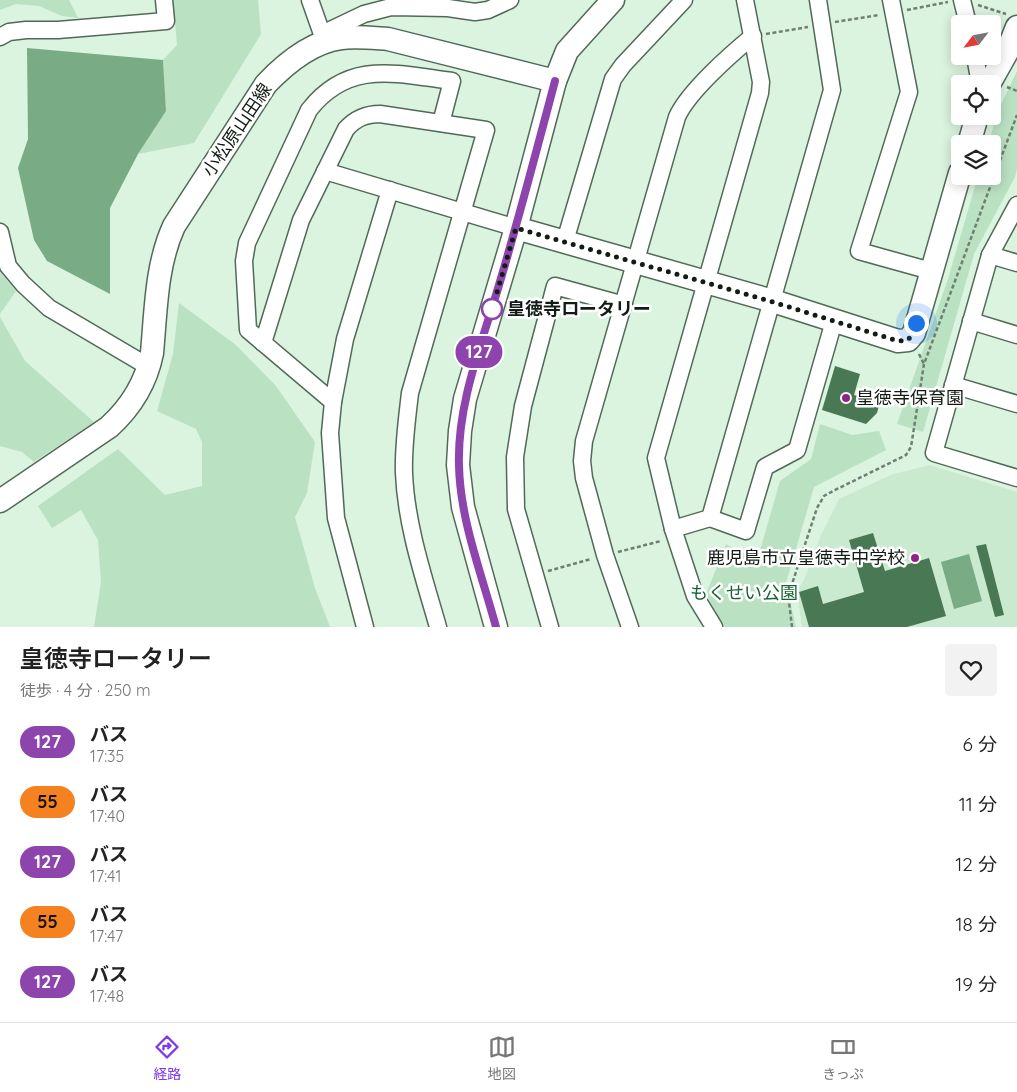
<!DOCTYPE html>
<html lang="ja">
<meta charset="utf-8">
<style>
body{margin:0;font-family:Quicksand,"Noto Sans JP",sans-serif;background:#f2f2f2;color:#222;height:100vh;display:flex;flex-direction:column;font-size:19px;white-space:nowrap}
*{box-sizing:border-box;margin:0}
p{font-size:16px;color:#767676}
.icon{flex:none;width:28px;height:28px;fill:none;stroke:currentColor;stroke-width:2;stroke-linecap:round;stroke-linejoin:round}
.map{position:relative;height:627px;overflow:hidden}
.panel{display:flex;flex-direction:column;background:#fff;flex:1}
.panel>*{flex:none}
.badge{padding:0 10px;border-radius:16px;font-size:18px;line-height:32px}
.needle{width:32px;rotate:238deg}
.buttons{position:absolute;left:951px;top:15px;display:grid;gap:10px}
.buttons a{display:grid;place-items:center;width:50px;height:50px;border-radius:5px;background:#fff;box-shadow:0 2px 12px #0003;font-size:25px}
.you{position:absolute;width:25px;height:25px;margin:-12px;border:4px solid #fff;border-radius:50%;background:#1a73e8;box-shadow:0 0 0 8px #1a73e833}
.map>.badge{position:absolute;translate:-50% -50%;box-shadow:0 0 0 2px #fff}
.round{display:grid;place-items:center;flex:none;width:52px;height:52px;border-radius:5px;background:#f2f2f2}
.head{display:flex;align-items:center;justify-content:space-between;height:85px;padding:0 20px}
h1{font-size:24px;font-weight:600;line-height:38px}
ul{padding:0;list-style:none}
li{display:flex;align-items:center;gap:15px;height:60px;padding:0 20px}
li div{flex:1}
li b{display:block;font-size:19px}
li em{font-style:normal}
li .badge{min-width:55px;font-weight:700;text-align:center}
.dock{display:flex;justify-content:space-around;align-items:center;height:70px;border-top:1px solid #e0e0e0;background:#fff;font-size:14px;color:#767676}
.dock a{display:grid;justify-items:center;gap:2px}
.dock .selected{color:#7c3aed}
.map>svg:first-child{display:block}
.built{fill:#caead0}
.green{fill:#bbe1c3}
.water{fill:#79ab85}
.building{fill:#487854}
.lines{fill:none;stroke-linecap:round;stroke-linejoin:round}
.street-casing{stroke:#526957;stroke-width:19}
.secondary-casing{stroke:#526957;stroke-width:25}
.path{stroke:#6f8073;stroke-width:2.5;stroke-dasharray:4 2.5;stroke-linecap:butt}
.street{stroke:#fff;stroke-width:16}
.secondary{stroke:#fff;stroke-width:22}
.line-casing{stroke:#fff;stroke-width:11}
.line{stroke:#8e44ad;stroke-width:8}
.walk{stroke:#121b14;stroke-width:5;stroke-dasharray:0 9}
.stop-dot{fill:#fff;stroke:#8e44ad;stroke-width:2.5}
.poi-dot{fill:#8e2286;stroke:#fff;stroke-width:2}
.labels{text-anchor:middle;stroke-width:5;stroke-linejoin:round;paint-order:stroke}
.street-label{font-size:18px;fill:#121b14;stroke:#fff}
.stop-label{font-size:18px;font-weight:bold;fill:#121b14;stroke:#fff;text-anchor:start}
.poi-label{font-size:18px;fill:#121b14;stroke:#fff;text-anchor:start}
.park-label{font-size:18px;fill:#166433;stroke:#fff}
</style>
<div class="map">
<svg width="1017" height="627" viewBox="0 0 1017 627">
<rect width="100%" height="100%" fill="#daf4df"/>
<path class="built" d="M930,465L1017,492V627H802L797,591L804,580L821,535L839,499L893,474Z"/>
<g class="green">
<path d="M0,0H69L78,18L62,16L39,6L16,4L0,10Z"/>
<path d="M173,0H258L261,34L194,143L138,154L166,111L163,60L177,45Z"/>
<path d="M1017,71V169L1015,177L974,254L923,432L897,424L948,279L978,176H992V144H988L999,109Z"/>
<path d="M0,272L16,291L0,314Z"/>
<path d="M179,303L236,345L276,386L315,442L307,493L295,517L315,588L330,627H94L101,582L98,540L81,510L52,528L38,506L118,449L165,495L202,486V442L196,429L157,411L173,354Z"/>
<path d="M0,317L25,361L94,422L34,462L22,452L0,446Z"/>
<path d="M820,424L852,435L879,431L886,450L814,487L786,583L796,627H723L706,594L726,544L757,561L780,481L811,459Z"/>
</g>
<g class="water">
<path d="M27,48L163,60L166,111L138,154L110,208V294L47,261L34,240L18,168L28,139Z"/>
<path d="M969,554L982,601L954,609L941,562Z"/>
</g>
<g class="building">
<path d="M835,366L860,374L854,395L880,402L877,413L866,424L822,410Z"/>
<path d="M873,533L885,571L929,558L946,616L907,627H809L799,592L818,586L823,604L864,592L849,540Z"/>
<path d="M986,544L1004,615L995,617L976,546Z"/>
</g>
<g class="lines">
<defs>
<g id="street">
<path d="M310,0L322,34L324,43"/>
<path d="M891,0L909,92L859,251L931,271"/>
<path d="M962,0L968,24"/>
<path d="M322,34L364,14L391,7L448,8L475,12L488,10L510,0"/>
<path d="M0,37L9,32L26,30H58L166,21L164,0"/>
<path d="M975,56L980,84"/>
<path d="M325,171L516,228"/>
<path d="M1017,205L990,255L934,453L1017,478"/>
<path d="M0,232L8,266L23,284L49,308L149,367"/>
<path d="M565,241L613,79L623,65L684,0"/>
<path d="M990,255L1017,263"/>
<path d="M971,321L1017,335"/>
<path d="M263,343L301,220L346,129C356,118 366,114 380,114L486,130L410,393C407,419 403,447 404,473C406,525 424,578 438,627"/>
<path d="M953,385L1017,404"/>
<path d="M333,402L248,330L244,261L247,243L309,110C349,59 397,74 452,81L441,123"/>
<path d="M710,518L746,531L765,467L797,450L834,321"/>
<path d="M673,529L710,518L832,90L818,0"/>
<path d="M365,627L336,518L330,433L333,402L345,339L390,190"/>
<path d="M550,627L516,509L515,457L523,406L555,286L624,305"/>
<path d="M630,627L605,555L584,478L582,461L584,441L677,117C688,92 731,54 753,36"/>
<path d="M714,627L695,596L673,529L656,458L760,93L761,82L745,0"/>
</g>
<g id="secondary">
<path d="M989,84L1007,52L1017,27"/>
<path d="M969,144L977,116"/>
<path d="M516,228L773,301L898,341L908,340L914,333L960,173"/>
<path d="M0,501L109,427C131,407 146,383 152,353C156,310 156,265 174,226L266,84C286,63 311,42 341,38C356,36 373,38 388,39L555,81"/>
<path d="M496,627L463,507L458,465L460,431L465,399L516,228L555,81L567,51L613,0"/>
</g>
</defs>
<use href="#street" class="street-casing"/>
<use href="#secondary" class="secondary-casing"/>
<g class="path">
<path d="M978,5L1006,14"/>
<path d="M907,10L948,2"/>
<path d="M835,22L879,15"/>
<path d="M766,34L808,27"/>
<path d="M1007,87L1017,91"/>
<path d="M919,354L924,364"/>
<path d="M618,552L661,541"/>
<path d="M548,571L591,559"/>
<path d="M792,627L789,602L792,584L817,508L824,496L833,491L906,455L911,447L924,364L1017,115"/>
</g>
<use href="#street" class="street"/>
<use href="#secondary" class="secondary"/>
</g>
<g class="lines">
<defs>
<path id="line" d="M496,627C482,575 460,520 459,465C457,404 482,343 499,285C519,218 537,149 555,81"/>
</defs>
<use href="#line" class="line-casing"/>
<use href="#line" class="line"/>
<path class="walk" d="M492,309L516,228L773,302L898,341L908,340L914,332L916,323"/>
</g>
<circle class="stop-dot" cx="492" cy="309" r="10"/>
<g class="poi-dot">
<circle cx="846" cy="398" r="5"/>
<circle cx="915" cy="558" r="5"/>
</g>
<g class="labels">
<g class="street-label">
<text transform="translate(237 130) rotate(-56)" y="6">小松原山田線</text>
</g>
<g class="stop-label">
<text x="507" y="315">皇徳寺ロータリー</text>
</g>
<g class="poi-label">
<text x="856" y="404">皇徳寺保育園</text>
<text x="905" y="564" text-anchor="end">鹿児島市立皇徳寺中学校</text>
</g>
<g class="park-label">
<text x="744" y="599">もくせい公園</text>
</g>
</g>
</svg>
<div class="buttons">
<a><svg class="needle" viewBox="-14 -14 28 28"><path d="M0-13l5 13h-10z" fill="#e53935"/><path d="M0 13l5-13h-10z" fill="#767676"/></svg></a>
<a><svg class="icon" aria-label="locate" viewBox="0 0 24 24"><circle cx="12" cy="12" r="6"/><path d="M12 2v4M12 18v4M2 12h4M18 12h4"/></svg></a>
<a><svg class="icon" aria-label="layers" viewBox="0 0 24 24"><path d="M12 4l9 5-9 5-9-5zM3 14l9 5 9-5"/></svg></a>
</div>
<div class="you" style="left:916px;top:323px"></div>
<b class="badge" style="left:479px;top:352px;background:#8e44ad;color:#fff">127</b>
</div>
<section class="panel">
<div class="head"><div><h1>皇徳寺ロータリー</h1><p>徒歩 · 4 分 · 250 m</p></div><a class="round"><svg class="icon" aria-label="heart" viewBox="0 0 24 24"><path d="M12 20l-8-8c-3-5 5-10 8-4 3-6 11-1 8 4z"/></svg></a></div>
<ul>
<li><span class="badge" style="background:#8e44ad;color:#fff">127</span><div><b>バス</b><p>17:35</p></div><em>6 分</em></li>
<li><span class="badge" style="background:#f58220;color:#111">55</span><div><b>バス</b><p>17:40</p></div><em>11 分</em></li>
<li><span class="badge" style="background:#8e44ad;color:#fff">127</span><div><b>バス</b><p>17:41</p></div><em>12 分</em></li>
<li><span class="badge" style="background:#f58220;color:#111">55</span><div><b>バス</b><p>17:47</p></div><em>18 分</em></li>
<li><span class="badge" style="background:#8e44ad;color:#fff">127</span><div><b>バス</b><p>17:48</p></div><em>19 分</em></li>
</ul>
</section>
<nav class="dock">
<a class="selected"><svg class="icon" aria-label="directions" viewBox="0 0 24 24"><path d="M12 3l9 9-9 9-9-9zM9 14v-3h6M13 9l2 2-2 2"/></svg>経路</a>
<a><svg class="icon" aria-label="map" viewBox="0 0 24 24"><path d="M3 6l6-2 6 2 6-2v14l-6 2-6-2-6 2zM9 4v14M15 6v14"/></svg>地図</a>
<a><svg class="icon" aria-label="tickets" viewBox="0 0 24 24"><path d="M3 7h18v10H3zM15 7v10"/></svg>きっぷ</a>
</nav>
